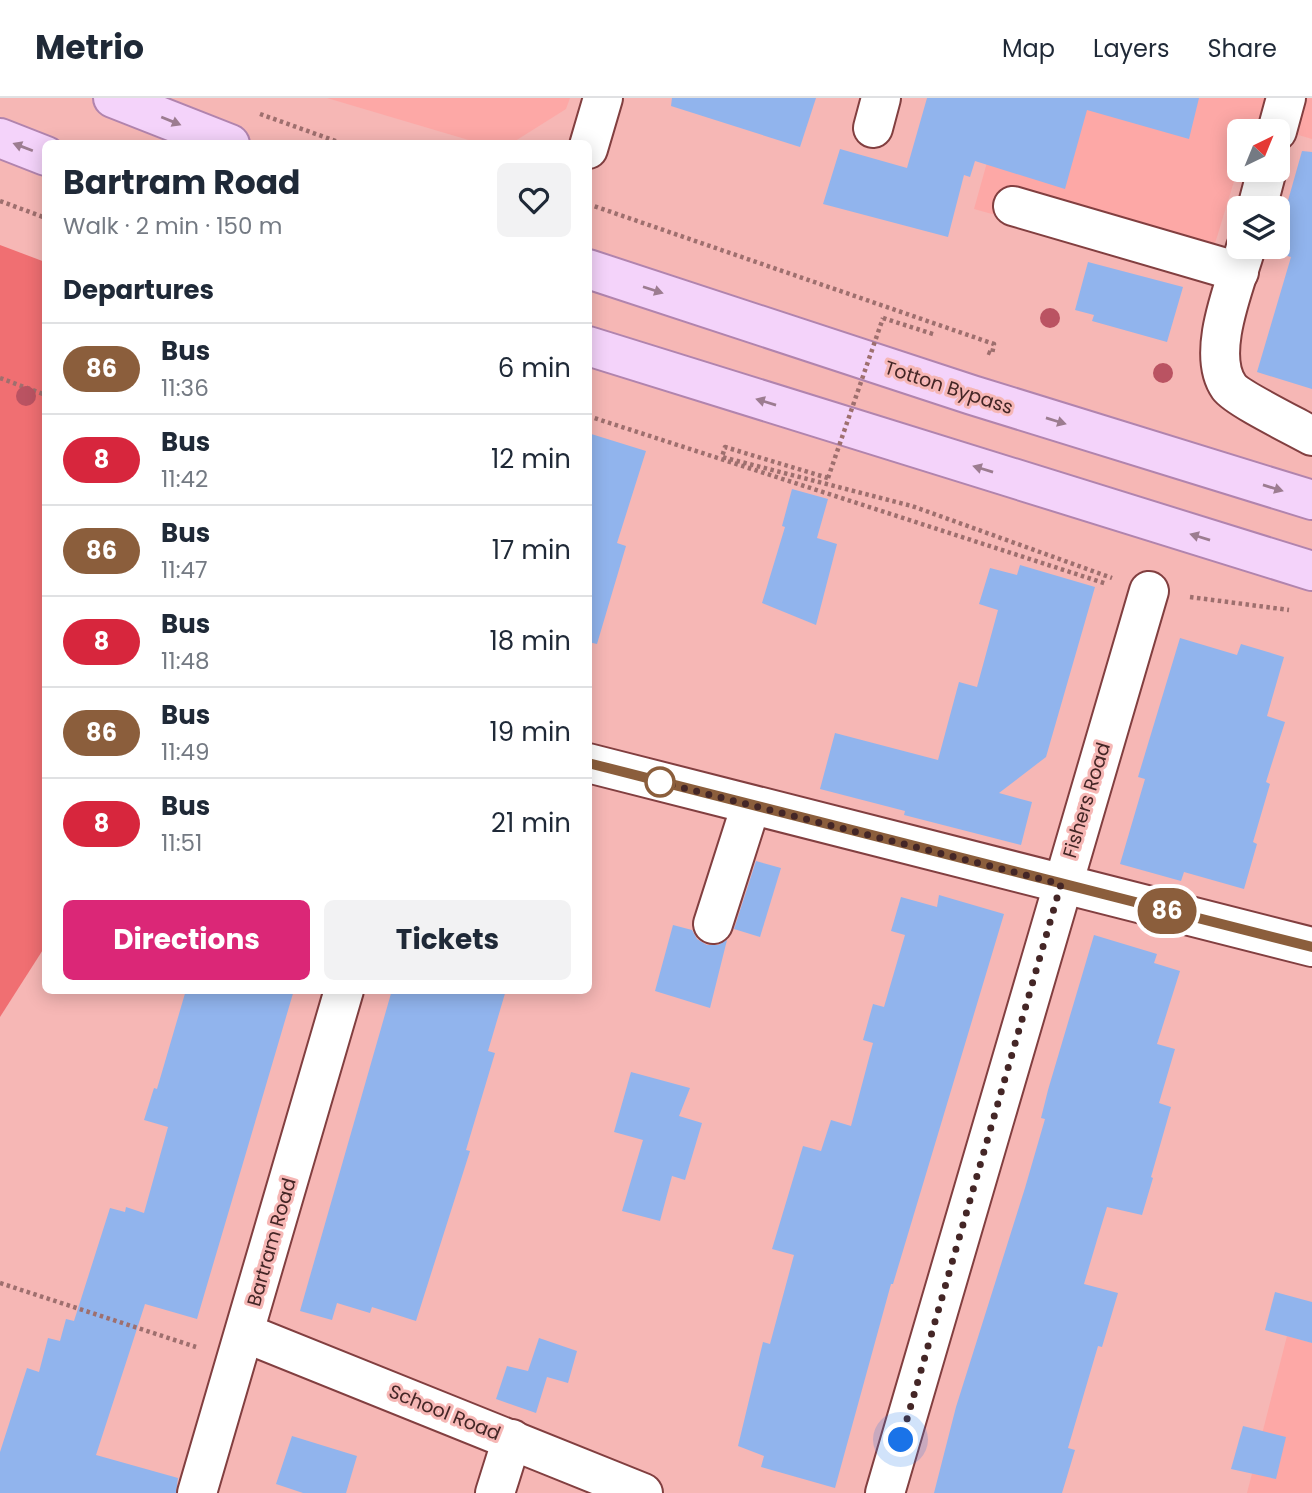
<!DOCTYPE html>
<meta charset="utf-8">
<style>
body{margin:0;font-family:Poppins,sans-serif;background:#f2f2f3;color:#1f2937;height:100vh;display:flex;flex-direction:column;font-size:26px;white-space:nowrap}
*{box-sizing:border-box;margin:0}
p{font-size:23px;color:#747a83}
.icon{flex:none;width:38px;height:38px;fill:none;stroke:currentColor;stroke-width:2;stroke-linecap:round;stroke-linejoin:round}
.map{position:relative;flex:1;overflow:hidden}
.details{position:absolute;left:42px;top:42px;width:550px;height:854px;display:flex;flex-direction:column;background:#fff;border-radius:10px;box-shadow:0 4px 18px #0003}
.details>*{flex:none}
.badge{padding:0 14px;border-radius:23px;font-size:24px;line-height:46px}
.needle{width:46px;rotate:43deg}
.controls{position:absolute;left:1227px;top:21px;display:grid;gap:14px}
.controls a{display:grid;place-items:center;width:63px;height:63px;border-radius:10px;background:#fff;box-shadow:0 4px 18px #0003;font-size:35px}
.you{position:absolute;width:35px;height:35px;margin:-18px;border:5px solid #fff;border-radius:50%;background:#1a73e8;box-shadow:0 0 0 10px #1a73e833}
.map>.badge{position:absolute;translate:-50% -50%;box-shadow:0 0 0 4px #fff}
h2{padding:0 21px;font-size:26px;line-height:63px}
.round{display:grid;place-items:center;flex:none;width:74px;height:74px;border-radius:10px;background:#f2f2f3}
.head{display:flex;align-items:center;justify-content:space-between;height:119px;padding:0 21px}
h1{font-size:33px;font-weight:700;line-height:52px}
.primary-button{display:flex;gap:14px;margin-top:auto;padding:14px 21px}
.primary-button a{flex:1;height:80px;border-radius:10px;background:#db2777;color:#fff;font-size:28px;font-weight:700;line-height:80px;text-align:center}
.primary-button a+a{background:#f2f2f3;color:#1f2937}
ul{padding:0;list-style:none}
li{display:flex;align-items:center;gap:21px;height:91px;padding:0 21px;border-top:2px solid #e0e1e3}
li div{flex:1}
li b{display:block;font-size:26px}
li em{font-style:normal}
li .badge{min-width:77px;font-weight:700;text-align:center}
header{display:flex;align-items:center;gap:42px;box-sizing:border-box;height:98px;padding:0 35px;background:#fff;border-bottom:2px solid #e0e1e3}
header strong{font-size:33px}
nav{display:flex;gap:38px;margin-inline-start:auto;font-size:24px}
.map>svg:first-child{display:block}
.built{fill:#fda8a6}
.green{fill:#f06f72}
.building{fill:#91b4ed}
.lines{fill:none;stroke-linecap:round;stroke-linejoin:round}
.minor-casing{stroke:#823f40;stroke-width:42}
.major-casing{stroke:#b184ae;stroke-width:42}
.path{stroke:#9e6f6e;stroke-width:4.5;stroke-dasharray:3.5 3.5;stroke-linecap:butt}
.minor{stroke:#fff;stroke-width:38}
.major{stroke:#f4d3fa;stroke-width:38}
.path-bridge{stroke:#9e6f6e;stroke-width:4.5;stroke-dasharray:3.5 3.5;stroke-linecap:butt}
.tree{fill:#ba5362}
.oneway{fill:#9c7c90}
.line-casing{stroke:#fff;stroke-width:16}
.line{stroke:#8b5e3c;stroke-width:10}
.walk{stroke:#442626;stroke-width:7;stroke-dasharray:0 12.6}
.stop-dot{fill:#fff;stroke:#8b5e3c;stroke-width:3.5}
.labels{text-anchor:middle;stroke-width:6;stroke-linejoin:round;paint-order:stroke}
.street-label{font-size:19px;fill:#442626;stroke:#f6b7b5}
</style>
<header>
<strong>Metrio</strong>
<nav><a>Map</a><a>Layers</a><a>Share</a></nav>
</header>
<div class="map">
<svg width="1312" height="1395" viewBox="0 0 1312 1395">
<rect width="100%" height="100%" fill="#f6b7b5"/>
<g class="built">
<path d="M327,0H570L566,11L512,45L482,46Z"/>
<path d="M1005,0H1312V41L1252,23L1249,33H1239V67L1206,175L974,111Z"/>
<path d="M1287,1238L1312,1245V1395H1247Z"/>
</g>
<path class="green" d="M0,147L45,164L46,847L0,919Z"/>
<g class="building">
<path d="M672,0H816L800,49L671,8Z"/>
<path d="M927,0H1199L1189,41L1087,12L1065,91L975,63L970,79L964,77L948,139L823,106L840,51L907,70Z"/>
<path d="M1302,53L1312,54V291L1257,274L1291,159L1273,154L1278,149V138Z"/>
<path d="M1088,164L1183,189L1167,244L1092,223L1094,217L1075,212Z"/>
<path d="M588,335L646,353L617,445L626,448L597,546L588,544Z"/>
<path d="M792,391L828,401L817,440L837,446L816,527L762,505L785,429L782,428Z"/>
<path d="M1020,467L1095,489L1046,659L999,695L1032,704L1021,747L904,717L905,713L820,691L835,635L938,662L959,584L977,589L998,512L979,506L990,470L1017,477Z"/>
<path d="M1180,540L1237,557L1241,546L1284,559L1267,618L1285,624L1266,684L1270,686L1253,744L1257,746L1244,791L1184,774L1181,783L1120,766L1145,681L1138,679Z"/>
<path d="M756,763L781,770L760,839L734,831Z"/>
<path d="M939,797L1004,816L893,1186H891L835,1390L761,1369L764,1358L738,1348L763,1244L770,1246L794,1157L772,1151L803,1048L821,1053L831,1022L851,1028L873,945L863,942L873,906L884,909L905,837L891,833L901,799L937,809Z"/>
<path d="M673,827L692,832L697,841L707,847H718L727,842L710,910L655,893Z"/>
<path d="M1094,837L1157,856L1154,865L1180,873L1157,946L1175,951L1159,1005L1171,1009L1151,1079L1153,1080L1142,1117L1107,1109L1097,1142L1084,1186L1118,1195L1102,1249L1098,1248L1068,1350L1075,1352L1062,1395H934L956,1309L1025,1090L1045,1021L1041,1020L1048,992Z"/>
<path d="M186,892H294L197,1221L145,1206L96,1357L178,1380L176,1395H0V1354L27,1270L39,1274L48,1240L60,1243L66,1221L74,1223L110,1110L125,1114L126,1109L144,1115L168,1029L144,1022L154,990L157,991Z"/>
<path d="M392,892H506L488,953L495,955L466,1052L470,1053L416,1223L372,1209L370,1215L337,1205L332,1222L300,1213Z"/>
<path d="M631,974L690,990L679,1018L702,1025L685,1082L672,1078L660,1123L622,1113L643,1042L614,1034Z"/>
<path d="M1275,1194L1312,1204V1245L1265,1232Z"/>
<path d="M539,1240L577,1253L568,1285L547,1279L536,1315L496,1301L507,1268L528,1273Z"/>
<path d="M1243,1328L1286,1339L1276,1381L1231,1371Z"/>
<path d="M292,1338L357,1358L346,1395H303L276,1386Z"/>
</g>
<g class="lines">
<defs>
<g id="minor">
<path d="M873,30L881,0"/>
<path d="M1277,33L1286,0"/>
<path d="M588,51L603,0"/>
<path d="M1013,108L1239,174"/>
<path d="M1257,110L1267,72"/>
<path d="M1246,149C1236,185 1205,255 1229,289C1237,300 1296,329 1312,338"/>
<path d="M588,665L1312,849"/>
<path d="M713,826L751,707"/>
<path d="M245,1235L643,1395"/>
<path d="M197,1395L344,892"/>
<path d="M495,1395L512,1341"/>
<path d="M885,1395L1149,493"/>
</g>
<g id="major">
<path d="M113,0L230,46"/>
<path d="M0,40L46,58"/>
<path d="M588,171L972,297L1312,402"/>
<path d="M588,248L1312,473"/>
</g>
</defs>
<use href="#minor" class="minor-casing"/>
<use href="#major" class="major-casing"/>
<g class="path">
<path d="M260,16L344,46"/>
<path d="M0,103L46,120"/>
<path d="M588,106L994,246L992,256L987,254"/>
<path d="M883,220L936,237"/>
<path d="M0,280L46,297"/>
<path d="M588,318L1107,486"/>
<path d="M828,380L725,349L722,359L912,408L1112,480"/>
<path d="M1190,499L1289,512"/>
<path d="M0,1185L196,1249"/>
</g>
<use href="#minor" class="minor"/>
<use href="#major" class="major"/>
<path class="path-bridge" d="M828,380L883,220"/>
</g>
<g class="tree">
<circle cx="1050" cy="220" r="10"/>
<circle cx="1163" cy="275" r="10"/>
<circle cx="26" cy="298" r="10"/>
</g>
<defs><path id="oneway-solid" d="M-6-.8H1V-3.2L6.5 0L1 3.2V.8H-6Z" transform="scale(1.75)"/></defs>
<g class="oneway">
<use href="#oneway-solid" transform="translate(171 23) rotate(22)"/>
<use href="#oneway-solid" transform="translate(23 49) rotate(-159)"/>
<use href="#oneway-solid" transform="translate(653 192) rotate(18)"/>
<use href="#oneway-solid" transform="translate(766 304) rotate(-163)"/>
<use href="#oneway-solid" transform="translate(1056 323) rotate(17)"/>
<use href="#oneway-solid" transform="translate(983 371) rotate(-163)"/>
<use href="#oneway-solid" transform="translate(1273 390) rotate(17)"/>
<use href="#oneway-solid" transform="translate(1200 439) rotate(-163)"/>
</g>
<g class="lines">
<defs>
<path id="line" d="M588,665L1312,849"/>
</defs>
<use href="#line" class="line-casing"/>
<use href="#line" class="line"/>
<path class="walk" d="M660,684L1061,786L901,1342"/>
</g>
<circle class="stop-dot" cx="660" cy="684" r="14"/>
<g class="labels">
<g class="street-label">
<text transform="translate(949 289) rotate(18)" y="7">Totton Bypass</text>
<text transform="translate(1086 702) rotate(-73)" y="7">Fishers Road</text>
<text transform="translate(271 1144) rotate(-74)" y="7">Bartram Road</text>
<text transform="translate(445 1314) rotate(22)" y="7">School Road</text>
</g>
</g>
</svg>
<div class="controls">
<a><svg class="needle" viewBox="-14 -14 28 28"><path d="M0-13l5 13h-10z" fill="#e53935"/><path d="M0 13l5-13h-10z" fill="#747a83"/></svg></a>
<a><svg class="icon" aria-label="layers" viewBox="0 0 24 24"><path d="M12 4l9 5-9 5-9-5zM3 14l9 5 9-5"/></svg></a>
</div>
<div class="you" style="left:901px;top:1342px"></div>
<b class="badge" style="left:1167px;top:813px;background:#8b5e3c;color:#fff">86</b>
<section class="details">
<div class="head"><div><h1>Bartram Road</h1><p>Walk · 2 min · 150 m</p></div><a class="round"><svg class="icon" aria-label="heart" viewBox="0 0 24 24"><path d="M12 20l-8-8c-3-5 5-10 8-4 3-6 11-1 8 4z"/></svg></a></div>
<h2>Departures</h2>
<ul>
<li><span class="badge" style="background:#8b5e3c;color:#fff">86</span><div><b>Bus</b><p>11:36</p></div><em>6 min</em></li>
<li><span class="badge" style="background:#d7263d;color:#fff">8</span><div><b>Bus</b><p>11:42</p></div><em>12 min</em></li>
<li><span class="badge" style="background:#8b5e3c;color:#fff">86</span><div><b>Bus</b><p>11:47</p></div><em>17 min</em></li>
<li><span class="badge" style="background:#d7263d;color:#fff">8</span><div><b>Bus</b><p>11:48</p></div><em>18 min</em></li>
<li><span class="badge" style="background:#8b5e3c;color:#fff">86</span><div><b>Bus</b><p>11:49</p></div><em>19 min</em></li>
<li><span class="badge" style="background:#d7263d;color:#fff">8</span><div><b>Bus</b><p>11:51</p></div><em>21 min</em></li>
</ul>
<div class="primary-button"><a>Directions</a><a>Tickets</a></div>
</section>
</div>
